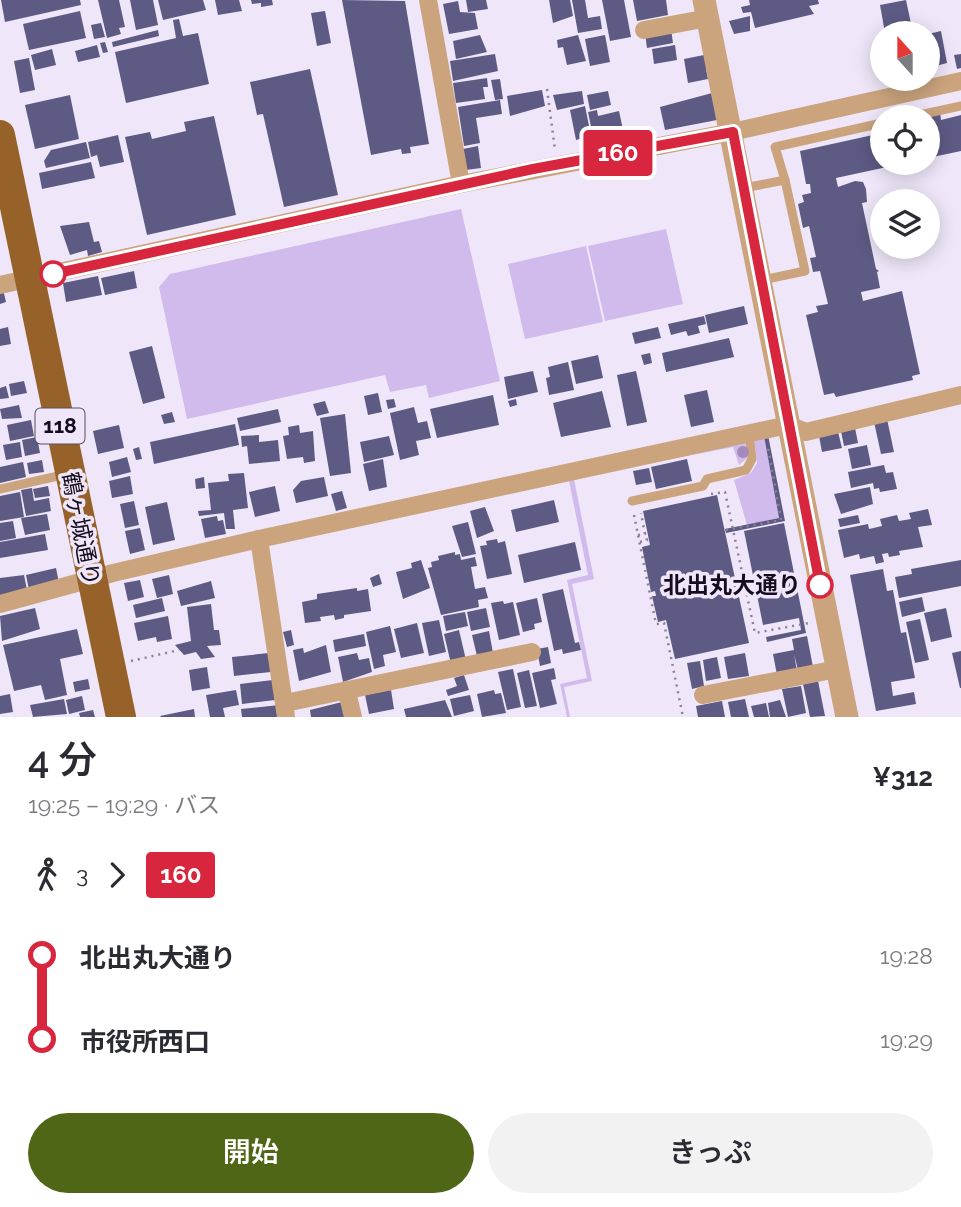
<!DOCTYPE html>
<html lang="ja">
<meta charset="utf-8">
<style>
body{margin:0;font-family:Raleway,"Noto Sans JP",sans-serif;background:#f2f2f3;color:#2b2b33;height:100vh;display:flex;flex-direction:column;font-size:26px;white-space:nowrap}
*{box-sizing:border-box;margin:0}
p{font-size:23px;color:#7c7c81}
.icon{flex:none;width:38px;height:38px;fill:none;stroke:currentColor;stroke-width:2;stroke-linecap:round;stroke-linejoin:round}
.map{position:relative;height:717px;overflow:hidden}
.details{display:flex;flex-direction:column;background:#fff;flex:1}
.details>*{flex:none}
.badge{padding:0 14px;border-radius:5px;font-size:24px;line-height:46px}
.needle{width:46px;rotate:339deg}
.tools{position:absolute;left:870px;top:21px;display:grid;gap:14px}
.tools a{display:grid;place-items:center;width:70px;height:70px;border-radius:50%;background:#fff;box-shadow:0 4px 18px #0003;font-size:35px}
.map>.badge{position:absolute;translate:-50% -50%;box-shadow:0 0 0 4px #fff}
.legs{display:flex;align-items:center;gap:10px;height:77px;padding:0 28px;font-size:23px}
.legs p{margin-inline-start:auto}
.overview{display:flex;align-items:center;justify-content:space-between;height:119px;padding:0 28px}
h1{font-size:38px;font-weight:600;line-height:52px}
.action{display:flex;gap:14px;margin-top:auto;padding:14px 28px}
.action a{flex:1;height:80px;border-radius:42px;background:#4e6616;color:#fff;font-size:28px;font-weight:600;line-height:80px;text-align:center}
.action a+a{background:#f2f2f3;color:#2b2b33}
ul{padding:0 28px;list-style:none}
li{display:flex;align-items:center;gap:24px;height:84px;font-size:26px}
li i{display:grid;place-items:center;width:10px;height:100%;margin:0 9px;background:currentColor}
li i::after{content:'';width:18px;height:18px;margin:-9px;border:5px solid;border-radius:50%;background:#fff}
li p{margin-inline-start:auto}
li:first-child i{background:linear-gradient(#0000 50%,currentColor 0)}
li:last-child i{background:linear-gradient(currentColor 50%,#0000 0)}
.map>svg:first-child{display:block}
.green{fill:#d1baec}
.building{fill:#5d5b84}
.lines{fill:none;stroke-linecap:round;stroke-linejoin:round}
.path{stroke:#8a8293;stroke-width:2.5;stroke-dasharray:2 5;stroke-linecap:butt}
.service{stroke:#cba47e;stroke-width:9}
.minor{stroke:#cba47e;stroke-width:18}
.tertiary{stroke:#cba47e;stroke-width:23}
.trunk{stroke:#966229;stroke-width:30}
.tree{fill:#a48bbc}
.line-1-casing{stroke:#fff;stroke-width:16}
.line-1{stroke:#d7263d;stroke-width:10}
.stop-1-dot{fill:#fff;stroke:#d7263d;stroke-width:3.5}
.labels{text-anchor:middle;stroke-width:7;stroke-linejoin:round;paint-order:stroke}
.shield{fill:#efe7f9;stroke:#564e5f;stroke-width:2}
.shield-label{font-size:21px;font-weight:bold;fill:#150d1d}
.street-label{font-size:23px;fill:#150d1d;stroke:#efe7f9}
.stop-label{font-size:23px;font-weight:bold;fill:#150d1d;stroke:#efe7f9;text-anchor:end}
</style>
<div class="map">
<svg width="961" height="717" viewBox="0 0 961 717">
<rect width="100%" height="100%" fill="#efe7f9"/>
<g class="green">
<path d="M461,209L500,381L429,398L426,385L390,392L385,375L187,419L159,287L170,274Z"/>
<path d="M666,229L683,304L605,321L588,246Z"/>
<path d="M586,246L603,322L525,339L508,264Z"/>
<path d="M764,436L779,518L747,525L734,480L751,473L757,463L754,438Z"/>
<path d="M745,440L747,458L739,465L733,447L610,471Z"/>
<path d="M568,476L574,479L594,579L572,584L592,681L564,687L570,717H567L560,684L587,678L567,580L588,575Z"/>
</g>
<g class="building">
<path d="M1,0H80L81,5L5,22Z"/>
<path d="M98,0H119L125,27L119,28L121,34L107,38Z"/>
<path d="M130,0H153L158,25L136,30Z"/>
<path d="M158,0H203L206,10L163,20Z"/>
<path d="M215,0H239L242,11L218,15Z"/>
<path d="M251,0H272L273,5L261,7V3L252,4Z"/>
<path d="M342,0L405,1L429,144L410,147L411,153L402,154L401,149L371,155Z"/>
<path d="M466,0H486L488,9L468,12Z"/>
<path d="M549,0H570L573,16L553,23Z"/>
<path d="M572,0H585L588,18L600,16L602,29L578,33Z"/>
<path d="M602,0H624L631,37L610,41Z"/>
<path d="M633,0H666L668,15L637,21Z"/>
<path d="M749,0H818L819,4L809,6L814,14L755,28L751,12L743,13L741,7L750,5Z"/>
<path d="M906,0L913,33H885L880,5Z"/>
<path d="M458,1L460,12L475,13L478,29L449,34L443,4Z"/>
<path d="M80,11L86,38L29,50L23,24Z"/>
<path d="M325,11L331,43L317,46L311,13Z"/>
<path d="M750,16V31L734,34L729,21Z"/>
<path d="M179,19L183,36L198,33L209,84L126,103L115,52L176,38L173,20Z"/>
<path d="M101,23L105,37L94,39L91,25Z"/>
<path d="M671,29L673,43L647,48L645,33Z"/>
<path d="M158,30L159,36L113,47L112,42Z"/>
<path d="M941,31L947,63L928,68V34Z"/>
<path d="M480,35L487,52L456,59L453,41Z"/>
<path d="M578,35L586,61L567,65L563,47L558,48L557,40Z"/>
<path d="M605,35L610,62L590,66L585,39Z"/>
<path d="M105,42L108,52L103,53L100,43Z"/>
<path d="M97,45L100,57L78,62L75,51Z"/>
<path d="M675,45L677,60L654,64L652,49Z"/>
<path d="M52,49L56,65L35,70L31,55Z"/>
<path d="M495,54L498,71L453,81L450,61Z"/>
<path d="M961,54V68L957,69L954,55Z"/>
<path d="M704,55L709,68L706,69L708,79L688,83L684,59Z"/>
<path d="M29,58L35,90L20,93L14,61Z"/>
<path d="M310,69L338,195L284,207L263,114L257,115L250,82Z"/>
<path d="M487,78L488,87H483L485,99L456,103L453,83Z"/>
<path d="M500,79L503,99L495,100L491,80Z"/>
<path d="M542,90L545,106L510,116L507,96Z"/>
<path d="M582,91L584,104L557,110L553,95Z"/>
<path d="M608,91L611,105L590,110L587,95Z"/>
<path d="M712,93L717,120L665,130L660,107Z"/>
<path d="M70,95L79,139L35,149L25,105Z"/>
<path d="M500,100L502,114L476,118L480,143L464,146L458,107Z"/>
<path d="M585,106L591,136L576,140L570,110Z"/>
<path d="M597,110L598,116L619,111L625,139L595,146L588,112Z"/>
<path d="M940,112L941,120L961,115V151L928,158V117Z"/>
<path d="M214,116L236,215L147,235L125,137L150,132L152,139L186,131L184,122Z"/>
<path d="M882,133V163L901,164L836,178L838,187L855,181L863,182L866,189L867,202L862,203L876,269L879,271L877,272L880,288L861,292L863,301L902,291L920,374L912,376L913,380L836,397L834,393L824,395L806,315L818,312L816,306L828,304L820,271L813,272L810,258L816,257L809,226L803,228L798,204L804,202L802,195L811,193L810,184H806L800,151Z"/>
<path d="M118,135L124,162L100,167L97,155L91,157L88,142Z"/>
<path d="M86,142L90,158L46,168L44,161L51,150Z"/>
<path d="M478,146L481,168L466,170L463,149Z"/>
<path d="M91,162L95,178L42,189L39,173Z"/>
<path d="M89,222L94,242L99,241L102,252L88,256L87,250L70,255L60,226Z"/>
<path d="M134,271L137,288L105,295L101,278Z"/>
<path d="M98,276L102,295L66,302L63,283Z"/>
<path d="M3,289L6,302L0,304V290Z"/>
<path d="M744,306L748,324L709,333L705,315Z"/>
<path d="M704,316L706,324L698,326L700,333L688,336L686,331L671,335L668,324Z"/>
<path d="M8,327L11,344L0,346V329Z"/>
<path d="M658,327L661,338L635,344L632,333Z"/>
<path d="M729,338L734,357L666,372L662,353Z"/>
<path d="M152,346L165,398L143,404L129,352Z"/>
<path d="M650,353L652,363L644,365L641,355Z"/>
<path d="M598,355L603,378L576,384L571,361Z"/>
<path d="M568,362L574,390L549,395L546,378L550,377L548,367Z"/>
<path d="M533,371L538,392L508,399L504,377Z"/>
<path d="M636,371L647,422L627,426L617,375Z"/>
<path d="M24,381L27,393L11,396L9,384Z"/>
<path d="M6,386L9,398L0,399V388Z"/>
<path d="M707,390L714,422L691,427L684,395Z"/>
<path d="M602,391L611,427L561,437L553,403Z"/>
<path d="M378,393L382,412L368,415L364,396Z"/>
<path d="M493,395L499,425L437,438L430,409Z"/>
<path d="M394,399L396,407L388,409L386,400Z"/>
<path d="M516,399L517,405L510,407L508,401Z"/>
<path d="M325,401L329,413L317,416L313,404Z"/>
<path d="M19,405L22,418L2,419L0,409Z"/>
<path d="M414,407L418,423L427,421L431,438L416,441L419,455L400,460L390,413Z"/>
<path d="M278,409L281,422L240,431L237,418Z"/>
<path d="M172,412L175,422L164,424L161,415Z"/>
<path d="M345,414L351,473L330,476L320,418Z"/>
<path d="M887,419L894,452L881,454L874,422Z"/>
<path d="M31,420L34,436L10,441L7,425Z"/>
<path d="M235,424L239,445L154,464L150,442Z"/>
<path d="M119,425L124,448L98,454L93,431Z"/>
<path d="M299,425L300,433L313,431L315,461L304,463L303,457L287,459L283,436L289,435L288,427Z"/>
<path d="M855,428L858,443L844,446L841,431Z"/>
<path d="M838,432L842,448L822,452L819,436Z"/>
<path d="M259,435V442L278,440L280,461L249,464L247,446L242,447L241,436Z"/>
<path d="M768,435L785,521L726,533L725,529L779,518L764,436Z"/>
<path d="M389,436L394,455L364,462L360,442Z"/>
<path d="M37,437L40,453L25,456L22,440Z"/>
<path d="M20,442L22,457L6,460L3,445Z"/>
<path d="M867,445L871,465L852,469L848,449Z"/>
<path d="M139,447L142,459L136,460L133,449Z"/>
<path d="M127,457L131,472L112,477L109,462Z"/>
<path d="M383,459L387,487L369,491L363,464Z"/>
<path d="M687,459L692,481L656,489L651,467Z"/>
<path d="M42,460L44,472L29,474L27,463Z"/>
<path d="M23,462L26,477L0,483V467Z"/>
<path d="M884,465L886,473L893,472L897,489L880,492L879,488L874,489L873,483L851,488L848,472Z"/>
<path d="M649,468L652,482L636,485L633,471Z"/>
<path d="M244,473L248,508L233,510L235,529H226L224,513L199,516L198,511L211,510L208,483L229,481L228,474Z"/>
<path d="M130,476L133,494L112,498L109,481Z"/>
<path d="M204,477L205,488L196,489L195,479Z"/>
<path d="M324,477L328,496L296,503L293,490L301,481Z"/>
<path d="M48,486L50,496L35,498L33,489Z"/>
<path d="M275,486L280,511L255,517L249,492Z"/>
<path d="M870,487L873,504L841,514L834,494Z"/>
<path d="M32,488L34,501L49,498L51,511L26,516L21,490Z"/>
<path d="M342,491L347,508L336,511L331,494Z"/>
<path d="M20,492L24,517L0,521V496Z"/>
<path d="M717,495L749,643L675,659L666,620L658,622L652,596H656L655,591L651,592L642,547L650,545L643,511Z"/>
<path d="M554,500L559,522L516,532L511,510Z"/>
<path d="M134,501L139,525L125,528L120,504Z"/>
<path d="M167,502L175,540L153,545L145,507Z"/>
<path d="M485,507L494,531L477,538L470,511Z"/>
<path d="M928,509L932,525L918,527L923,547L899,551L900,555L889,557L888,553L882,554L884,562L876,564L874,556L860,559L859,554L844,558L838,530L868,524L869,529L882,526L880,519L897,515L899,521L911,519L909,513Z"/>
<path d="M47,514L50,530L25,535L21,518Z"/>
<path d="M858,515L860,523L840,527L838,519Z"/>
<path d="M217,516L218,521L223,520L226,534L205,538L201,519Z"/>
<path d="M13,521L16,538L0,541V523Z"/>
<path d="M468,522L476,554L462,557L452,526Z"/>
<path d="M784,523L806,633L767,642L766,637L801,630L799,618L763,625L744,531Z"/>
<path d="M140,528L145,550L130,554L125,531Z"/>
<path d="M45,534L48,550L0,558V542Z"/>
<path d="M497,539L498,543L505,541L512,574L487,579L480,546L487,545L486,541Z"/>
<path d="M575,542L581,570L524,583L518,555Z"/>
<path d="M455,552V555L460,554L461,560L475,557L477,566L471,567L475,589L485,587L488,598L478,600L479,607L441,615L428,568L432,567L431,562L439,560L438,556Z"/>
<path d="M421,560L430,588L403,599L396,572L412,568L411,563Z"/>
<path d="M961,560V586L899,598L895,577L912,574L911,569Z"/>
<path d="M56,568L59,583L29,590L26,575Z"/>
<path d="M883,569L887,591L893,590L901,633L906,632L915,678L891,682L893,696L914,692L916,704L876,711L850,575Z"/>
<path d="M379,574L382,584L373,587L370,578Z"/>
<path d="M24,575L27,590L0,596V578Z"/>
<path d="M169,575L173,594L157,598L152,579Z"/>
<path d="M140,580L144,597L128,601L124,583Z"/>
<path d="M211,581L215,598L181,606L177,591Z"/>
<path d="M357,588V591L368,589L371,611L344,615V618L335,620L334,615L320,617L321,621L305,623L302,602L317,599V594Z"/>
<path d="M563,589L575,643L579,642L581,650L563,654L562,649L554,651L542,594Z"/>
<path d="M922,597L925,611L902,617L899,602Z"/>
<path d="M162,598L165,611L136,618L133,605Z"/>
<path d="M537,598L542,622L534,624L535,629L523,632L516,603Z"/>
<path d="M503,601L504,604L513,602L520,635L499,640L491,603Z"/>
<path d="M211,604L214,630H219L221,645L207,646L215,657L201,659L196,652L184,655L175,645L191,641L187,607Z"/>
<path d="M35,608L40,629L2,641L0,616Z"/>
<path d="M486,608L490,627L471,631L467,612Z"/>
<path d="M946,608L952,637L931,642L924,613Z"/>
<path d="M465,612L468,626L446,631L443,616Z"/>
<path d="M168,616L172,639L157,642L156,637L138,641L134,623Z"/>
<path d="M920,619L929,660L915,663L906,622Z"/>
<path d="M439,620L446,652L429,656L422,623Z"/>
<path d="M417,623L424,653L401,658L394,629Z"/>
<path d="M390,626L396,652L383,655L385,666L374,669L366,632Z"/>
<path d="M77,629L83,654L60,659L67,695L45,700L41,685L14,691L3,645Z"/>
<path d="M291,630L294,645L287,647L283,632Z"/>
<path d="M459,630L466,660L451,664L444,634Z"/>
<path d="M489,631L493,653L477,656L472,635Z"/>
<path d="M364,634L366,646L335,652L333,640Z"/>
<path d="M807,636L813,667L798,670L794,654L797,671L777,675L773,654L794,650L792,639Z"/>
<path d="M326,645L331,672L299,681L293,650L303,648L304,653Z"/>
<path d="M548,647L551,663L540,666L537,649Z"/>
<path d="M961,651V688H960L952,653Z"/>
<path d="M269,653L271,672L234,676L232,657Z"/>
<path d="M357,653L359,660L369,658L372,672L343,682L338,657Z"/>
<path d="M745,653L749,676L728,679L724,657Z"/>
<path d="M717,657L721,678L706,681L703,660Z"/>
<path d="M700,661L704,686L692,689L687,663Z"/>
<path d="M207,667L210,688L192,691L189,670Z"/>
<path d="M554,668L556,679L551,680L557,704L540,708L532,673Z"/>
<path d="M513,669L521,707L507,710L498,672Z"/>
<path d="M529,670L537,706L525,708L517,673Z"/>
<path d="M464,675L469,690L448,696L446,690L457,686L454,678Z"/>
<path d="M88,679L90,689L75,692L73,682Z"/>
<path d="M273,680L275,700L242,704L240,684Z"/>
<path d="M818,681L825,716L810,717L803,684Z"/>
<path d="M801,686L806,713L788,717L782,689Z"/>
<path d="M236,690L239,705L223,708L225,717H210L206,695Z"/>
<path d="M391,690L394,709L369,714L365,695Z"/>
<path d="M494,690L495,694L501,693L506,713L482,717L477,694Z"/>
<path d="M10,694L13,712L0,714V696Z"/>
<path d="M470,695L474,711L454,716L450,699Z"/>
<path d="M82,696L85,710L69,714L66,700Z"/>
<path d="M64,699L67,714L33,717L30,705Z"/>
<path d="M745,699L749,717H731L728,702Z"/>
<path d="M445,700L452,717H406L404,709Z"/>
<path d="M780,700L786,717H770L768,703Z"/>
<path d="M722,701L725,717H698L696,706Z"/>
<path d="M342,702L346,717H311L310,710Z"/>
<path d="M766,703L769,717H754L751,706Z"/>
<path d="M279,705L280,717H242L241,709Z"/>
<path d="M194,709L195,717H161L160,716Z"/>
<path d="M93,710L95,717H80L79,713Z"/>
</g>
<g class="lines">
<g class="path">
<path d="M547,89L555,150"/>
<path d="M711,494L725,492L755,633L809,623"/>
<path d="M634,515L656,624L664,623L683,717"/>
<path d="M726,530L781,520L768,447"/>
<path d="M638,535L645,534L641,513"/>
<path d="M640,542L647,540L645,534"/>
<path d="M131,661L179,650"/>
</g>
<g class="service">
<path d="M910,117L961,106"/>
<path d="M744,188L785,180"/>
<path d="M762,280L805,271L785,180L775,147L882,123"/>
<path d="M0,489L67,474"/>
<path d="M632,501L703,486L707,479L746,470L752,459L749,434"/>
</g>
<g class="minor">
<path d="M428,0L461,184"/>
<path d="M644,30L708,18"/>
<path d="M0,285L461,184L732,132L961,81"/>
<path d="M259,539L286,717"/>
<path d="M0,604L113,573L259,539L774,428L788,425L806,432L961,395"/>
<path d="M347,692L353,717"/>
<path d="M703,695L837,669"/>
<path d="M285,703L532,652"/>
</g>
<path class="tertiary" d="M704,0L847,717"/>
<path class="trunk" d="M0,135L121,717"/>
</g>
<circle class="tree" cx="743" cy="452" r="6"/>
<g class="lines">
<defs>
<path id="line-1" d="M53,274L533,169L733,132L820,585"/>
</defs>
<use href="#line-1" class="line-1-casing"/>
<use href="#line-1" class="line-1"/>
</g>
<g class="stop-1-dot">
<circle cx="53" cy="274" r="12"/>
<circle cx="820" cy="585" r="12"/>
</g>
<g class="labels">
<rect class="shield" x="35.5" y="408.5" width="49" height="35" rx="5"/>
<g class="shield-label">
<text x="60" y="433">118</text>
</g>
<g class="street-label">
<text transform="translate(81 529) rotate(79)" y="8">鶴ヶ城通り</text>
</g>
<g class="stop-label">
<text x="801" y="593">北出丸大通り</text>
</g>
</g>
</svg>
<div class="tools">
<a><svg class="needle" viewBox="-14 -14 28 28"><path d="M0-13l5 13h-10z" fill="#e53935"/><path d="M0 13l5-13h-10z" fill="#7c7c81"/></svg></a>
<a><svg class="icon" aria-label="locate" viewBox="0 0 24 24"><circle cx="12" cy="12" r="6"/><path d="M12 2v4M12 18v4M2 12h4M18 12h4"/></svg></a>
<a><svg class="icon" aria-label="layers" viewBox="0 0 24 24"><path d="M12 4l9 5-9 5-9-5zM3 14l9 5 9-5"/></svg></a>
</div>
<b class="badge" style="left:618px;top:153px;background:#d7263d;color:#fff">160</b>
</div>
<section class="details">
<div class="overview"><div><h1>4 分</h1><p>19:25 – 19:29 · バス</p></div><b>¥312</b></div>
<div class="legs"><svg class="icon" aria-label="walk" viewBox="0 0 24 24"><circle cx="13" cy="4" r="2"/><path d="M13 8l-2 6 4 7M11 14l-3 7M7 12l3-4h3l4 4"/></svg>3<svg class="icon" aria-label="forward" viewBox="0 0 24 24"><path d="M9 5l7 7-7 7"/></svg><b class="badge" style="background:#d7263d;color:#fff">160</b></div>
<ul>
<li><i style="color:#d7263d"></i><b>北出丸大通り</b><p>19:28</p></li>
<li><i style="color:#d7263d"></i><b>市役所西口</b><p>19:29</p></li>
</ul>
<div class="action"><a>開始</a><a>きっぷ</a></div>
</section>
